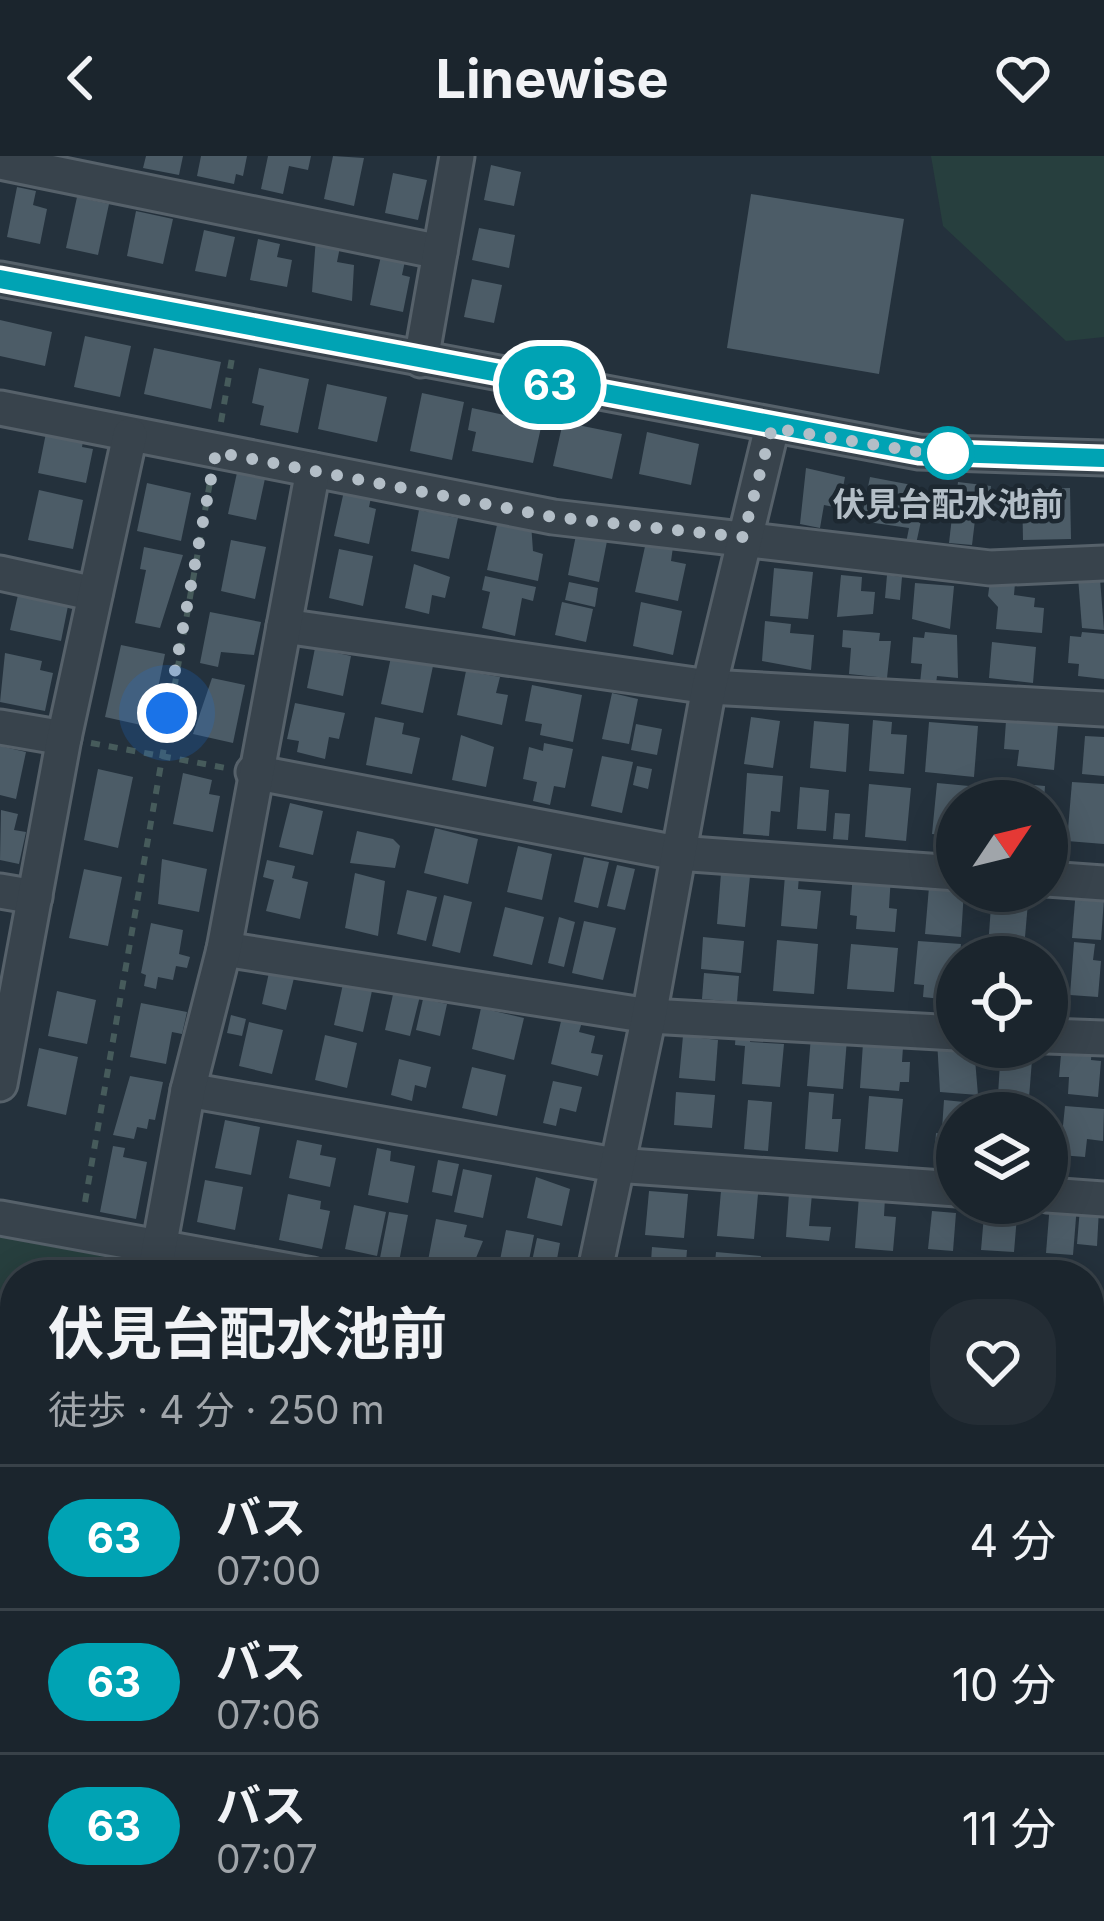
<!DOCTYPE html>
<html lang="ja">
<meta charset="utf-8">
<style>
body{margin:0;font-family:Inter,"Noto Sans JP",sans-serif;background:#242d35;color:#f1f3f6;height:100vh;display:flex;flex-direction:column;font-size:45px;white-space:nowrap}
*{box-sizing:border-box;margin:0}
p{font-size:39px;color:#a0a5aa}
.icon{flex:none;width:66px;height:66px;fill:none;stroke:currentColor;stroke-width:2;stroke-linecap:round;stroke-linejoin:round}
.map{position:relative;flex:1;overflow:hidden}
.side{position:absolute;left:0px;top:1104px;width:1104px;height:663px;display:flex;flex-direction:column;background:#1b252d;border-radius:48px 48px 0 0;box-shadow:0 6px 30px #0003,0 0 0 3px #394249}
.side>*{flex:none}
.badge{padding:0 24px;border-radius:39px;font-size:42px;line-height:78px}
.needle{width:78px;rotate:55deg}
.controls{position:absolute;left:936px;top:624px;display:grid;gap:24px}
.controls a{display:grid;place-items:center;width:132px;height:132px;border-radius:50%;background:#1b252d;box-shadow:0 6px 30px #0003,0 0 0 3px #394249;font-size:60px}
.you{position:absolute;width:60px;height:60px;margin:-30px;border:9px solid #fff;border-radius:50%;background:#1a73e8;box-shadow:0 0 0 18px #1a73e833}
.map>.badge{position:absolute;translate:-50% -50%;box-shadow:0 0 0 6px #fff}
.round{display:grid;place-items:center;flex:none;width:126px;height:126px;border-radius:48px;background:#242d35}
.headline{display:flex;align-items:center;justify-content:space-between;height:204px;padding:0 48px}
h1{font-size:57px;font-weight:700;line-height:90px}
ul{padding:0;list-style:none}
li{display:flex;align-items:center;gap:36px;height:144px;padding:0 48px;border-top:3px solid #394249}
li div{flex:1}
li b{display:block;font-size:45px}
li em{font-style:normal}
li .badge{min-width:132px;font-weight:700;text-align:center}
header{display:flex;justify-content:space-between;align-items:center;height:156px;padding:0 48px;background:#1b252d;font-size:54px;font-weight:700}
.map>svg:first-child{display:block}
.green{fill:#273f3e}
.building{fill:#4c5c67}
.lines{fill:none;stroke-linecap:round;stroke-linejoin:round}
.minor-casing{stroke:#56616a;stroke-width:39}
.path{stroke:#465b5b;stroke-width:6;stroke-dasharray:9 9;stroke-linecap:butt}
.minor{stroke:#38434c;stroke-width:33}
.line-casing{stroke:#fff;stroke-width:27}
.line{stroke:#00a3b4;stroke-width:18}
.walk{stroke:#b3bec7;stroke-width:12;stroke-dasharray:0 21.6}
.stop-dot{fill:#fff;stroke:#00a3b4;stroke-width:6}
.labels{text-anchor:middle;stroke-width:9;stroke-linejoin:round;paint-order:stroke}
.stop-label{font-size:33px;font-weight:bold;fill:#b3bec7;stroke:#1d2831}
</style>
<header><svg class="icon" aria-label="back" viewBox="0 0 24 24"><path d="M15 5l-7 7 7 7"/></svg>Linewise<svg class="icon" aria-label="heart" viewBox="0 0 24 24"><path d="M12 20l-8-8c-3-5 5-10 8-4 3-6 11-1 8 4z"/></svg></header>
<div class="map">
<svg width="1104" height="1765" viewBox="0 0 1104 1765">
<rect width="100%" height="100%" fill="#24313c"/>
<g class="green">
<path d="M931,0H1104V181L1066,185L943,70Z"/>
<path d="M0,1081L143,1108L141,1119H15V1405L0,1402Z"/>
</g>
<g class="building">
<path d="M146,0H183L179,19L143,12Z"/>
<path d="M201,0H247L243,20L236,18L234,28L197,20Z"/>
<path d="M268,0H311L308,14L289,10L283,38L261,33Z"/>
<path d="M333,0L364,2L354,50L324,43Z"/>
<path d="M491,9L521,16L514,50L484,44Z"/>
<path d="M393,17L427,24L418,64L385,57Z"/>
<path d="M17,31L36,35L33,49L47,53L40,88L7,81Z"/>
<path d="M751,38L904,63L879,218L727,192Z"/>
<path d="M77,41L109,48L98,99L66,92Z"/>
<path d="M136,55L173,63L163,108L127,100Z"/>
<path d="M479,72L515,79L509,112L472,104Z"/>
<path d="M204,74L235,81L226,121L195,115Z"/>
<path d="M316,81L341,86L337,106L354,109L352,145L312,136Z"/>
<path d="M258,83L280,88L277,101L292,104L287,131L250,124Z"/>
<path d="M381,100L405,105L402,119L410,121L403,156L370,149Z"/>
<path d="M472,123L502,129L494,167L464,161Z"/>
<path d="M0,164L52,176L45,210L0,200Z"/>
<path d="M85,180L131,190L120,241L74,231Z"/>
<path d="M154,192L221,206L211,253L144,238Z"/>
<path d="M259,212L309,223L298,277L260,269L264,250L252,247Z"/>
<path d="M327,228L387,241L377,286L318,273Z"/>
<path d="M422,237L464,246L452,304L410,295Z"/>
<path d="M472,252L542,267L533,307L472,295L476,276L468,274Z"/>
<path d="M563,266L622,278L612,323L553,310Z"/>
<path d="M47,272L84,280L82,291L93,293L86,327L38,317Z"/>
<path d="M647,276L699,288L691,329L639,318Z"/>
<path d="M238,312L266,318L256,364L228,358Z"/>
<path d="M806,312L845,321L839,352L824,349L820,372L800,368Z"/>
<path d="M870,321L912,329L908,353L912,354L911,363L921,365L916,388L906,387L909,372L861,365Z"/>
<path d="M346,326L373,332L369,351L376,353L369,388L334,380Z"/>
<path d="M958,326L991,330L987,363L954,359Z"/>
<path d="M147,327L191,337L181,385L137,375Z"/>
<path d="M1070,332L1071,383L1023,384L1022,333Z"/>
<path d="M39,334L83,344L73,393L28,384Z"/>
<path d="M431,344L451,349L448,360L458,362L449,403L411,395L419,354L428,356Z"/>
<path d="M499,360L531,367L533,395L543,398L538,425L487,414Z"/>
<path d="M952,361L975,364L972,389L949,387Z"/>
<path d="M577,374L608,380L599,426L568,419Z"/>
<path d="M231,384L266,391L255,443L221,435Z"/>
<path d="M646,386L673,391L671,405L686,408L678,445L635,436Z"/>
<path d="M144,391L183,399L160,472L135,467L146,414L140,413Z"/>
<path d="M339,393L373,400L363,450L329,442Z"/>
<path d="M414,408L450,421L445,442L432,439L429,458L405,452Z"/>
<path d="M774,412L813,416L808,463L770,460Z"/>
<path d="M841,419L862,421L861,435L875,436L873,458L837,461Z"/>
<path d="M887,419L902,421L900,444L885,442Z"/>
<path d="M485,420L536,431L533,445L522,442L515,480L482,472L490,436L482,434Z"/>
<path d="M1078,421L1100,423L1104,474L1082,472Z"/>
<path d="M990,425L1015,427L1014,439L1035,442L1034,451L1044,452L1042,477L996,473L998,451L988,440Z"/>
<path d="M569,426L598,432L595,451L565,444Z"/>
<path d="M915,427L954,430L950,473L912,463Z"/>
<path d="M20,430L70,440L61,485L10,474Z"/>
<path d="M562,446L593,453L586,486L555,479Z"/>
<path d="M641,446L682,455L673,499L633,490Z"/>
<path d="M210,456L261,466L254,499L221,496L218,511L200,507Z"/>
<path d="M765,465L791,468L790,477L814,479L811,514L762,505Z"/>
<path d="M843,474L880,477L879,485H891L887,522L849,518L851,492L842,491Z"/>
<path d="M925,476L957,479L958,522L937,520L936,528L920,527L922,508L911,507L913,481L924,482Z"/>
<path d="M1082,476L1104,478V523L1078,520L1079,508L1068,507L1070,480L1081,481Z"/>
<path d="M992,486L1036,491L1033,527L989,522Z"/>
<path d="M121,489L165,498L150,571L105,561Z"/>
<path d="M315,492L351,500L343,540L307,532Z"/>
<path d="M5,497L42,505L40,514L53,517L45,555L0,546Z"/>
<path d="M391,501L433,510L423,557L381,548Z"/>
<path d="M466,515L500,521L496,537L508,539L502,569L457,559Z"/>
<path d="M212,522L245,529L233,587L193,578Z"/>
<path d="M532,529L582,539L573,586L540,579L542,568L525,565Z"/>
<path d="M612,537L638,543L629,588L602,583Z"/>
<path d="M295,547L345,557L339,583L329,581L325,603L297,596L299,585L287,583Z"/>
<path d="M375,561L404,567L402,578L420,582L412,618L366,609Z"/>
<path d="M751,561L780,565L773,612L744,608Z"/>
<path d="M873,564L892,566L891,578L907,579L904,618L869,615Z"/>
<path d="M814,565L849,568L846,616L810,612Z"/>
<path d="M1006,565L1058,569L1054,614L1017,610L1019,594L1004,593Z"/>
<path d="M929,566L978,570L974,621L925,616Z"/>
<path d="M636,568L662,573L657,599L631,594Z"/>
<path d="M461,579L494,591L486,631L452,624Z"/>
<path d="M1085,580L1104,581V620L1082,618Z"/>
<path d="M544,587L573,593L565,632L554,630L550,649L533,645L537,626L523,623L529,591L543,595Z"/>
<path d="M0,590L26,596L16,643L0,639Z"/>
<path d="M602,600L633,606L622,657L591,650Z"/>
<path d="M637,610L652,613L648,633L633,629Z"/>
<path d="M98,613L133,621L118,692L84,684Z"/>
<path d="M183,617L212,624L209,638L220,640L213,676L173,668Z"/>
<path d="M747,617L783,620L780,656L771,655L769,680L743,678Z"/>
<path d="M998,626L1045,630L1044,645L997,643Z"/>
<path d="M1072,626L1104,628V688L1067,685Z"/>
<path d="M937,627L980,631L979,645H957V680L932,678Z"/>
<path d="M869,628L911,632L906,685L865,681Z"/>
<path d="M800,631L829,634L826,675L797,673Z"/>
<path d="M290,647L323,655L313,699L279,691Z"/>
<path d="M1,654L18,658L14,674L26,676L19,708L0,704Z"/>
<path d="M835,657L850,658L848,684L833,683Z"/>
<path d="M435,672L478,683L468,728L424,717Z"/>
<path d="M357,675L393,683L400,690L395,712L350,707Z"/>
<path d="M518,690L552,698L542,744L507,736Z"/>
<path d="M584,701L609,706L598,752L574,746Z"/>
<path d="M162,703L207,713L199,756L158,748Z"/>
<path d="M267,704L295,710L292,722L308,726L300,763L266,755L274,724L263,721Z"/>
<path d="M617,709L635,713L625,754L607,750Z"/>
<path d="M84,713L122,721L108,790L69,782Z"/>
<path d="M853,715L891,719L889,752L897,753L895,776L856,773L857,760L850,759Z"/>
<path d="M355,717L385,725L378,780L345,772Z"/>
<path d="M721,717L750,720L745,771L717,768Z"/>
<path d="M785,719L799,720L798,733L821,735L817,773L781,770Z"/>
<path d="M929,731L964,735L961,781L925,778Z"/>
<path d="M1076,733L1104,743L1101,784L1072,782Z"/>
<path d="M407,734L437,741L426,785L397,778Z"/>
<path d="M992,735H1029L1025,781L989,778Z"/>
<path d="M444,739L472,746L460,797L432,790Z"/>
<path d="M505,751L544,761L532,809L493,800Z"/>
<path d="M559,761L575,766L564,811L548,807Z"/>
<path d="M584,765L616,772L603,824L572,817Z"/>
<path d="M151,767L183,774L179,798L190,801L187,812L176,810L173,824L158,821L156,833L144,830L146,819L141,817Z"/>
<path d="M703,781L744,785L741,817L701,813Z"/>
<path d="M777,784L818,788L814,838L773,835Z"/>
<path d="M918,785L961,788L957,832L942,830L941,843L923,841L924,829L914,828Z"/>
<path d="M1074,786L1095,788L1093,804L1101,805L1098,841L1070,839Z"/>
<path d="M983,787L1032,791L1031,801H982Z"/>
<path d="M851,788L898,792L894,836L847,833Z"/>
<path d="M270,812L295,818L286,854L262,848Z"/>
<path d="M704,817L739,820L737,846L702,843Z"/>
<path d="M343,828L372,835L363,876L334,869Z"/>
<path d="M394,834L420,840L410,880L385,874Z"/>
<path d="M57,835L96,844L87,888L48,880Z"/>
<path d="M423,843L447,848L440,880L416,874Z"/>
<path d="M141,847L187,856L182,878L172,876L166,908L130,901Z"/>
<path d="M481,852L524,862L514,904L472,893Z"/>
<path d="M231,859L246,863L242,880L227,877Z"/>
<path d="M562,861L582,866L579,876L595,880L591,897L603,899L598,920L551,908Z"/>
<path d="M249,866L283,874L272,918L239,910Z"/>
<path d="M736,874L751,875L750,886L784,888L780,931L742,928L745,890L735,889Z"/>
<path d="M325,879L357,887L347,932L315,924Z"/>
<path d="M683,880L718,884L715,925L679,922Z"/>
<path d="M811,880L847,883L843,933L807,930Z"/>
<path d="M937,884L974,891L978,939L940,936Z"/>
<path d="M863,887L903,891L902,906H910L909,926H900L899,935L860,932Z"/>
<path d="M1062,887L1092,890L1091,904L1101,905L1098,941L1068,938L1069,921H1059Z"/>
<path d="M1001,891H1033L1029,942L998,939Z"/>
<path d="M39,892L78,901L66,959L27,950Z"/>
<path d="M399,903L431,911L426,932L415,929L412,945L391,939Z"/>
<path d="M472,911L506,919L497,960L462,952Z"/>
<path d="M130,920L163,926L155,964L149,963L147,973L137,971L134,983L113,979Z"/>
<path d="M553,925L582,931L576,956L560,952L556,970L543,967Z"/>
<path d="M676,936L715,939L712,972L674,969Z"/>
<path d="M809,936L834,938L832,963H841L838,996L805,993Z"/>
<path d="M869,940L903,943L898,996L865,993Z"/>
<path d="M996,942L1034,946L1033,957H995Z"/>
<path d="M748,944L772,946L768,995L744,993Z"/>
<path d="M944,944L974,947V957H957V975L942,973Z"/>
<path d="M1065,950L1104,953L1103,985L1087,983L1085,1001L1060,999Z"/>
<path d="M225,964L260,971L251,1019L215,1012Z"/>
<path d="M936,977L957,979V1005L934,1003Z"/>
<path d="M297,984L322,989L320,999L336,1002L330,1031L289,1022Z"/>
<path d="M113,990L125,992L123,1001L147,1006L136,1063L100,1056Z"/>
<path d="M377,992L391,995L390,1005L415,1010L408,1047L368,1039Z"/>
<path d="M438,1004L459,1008L452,1040L432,1036Z"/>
<path d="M463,1013L492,1019L483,1062L454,1056Z"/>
<path d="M536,1021L570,1033L562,1070L527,1062Z"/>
<path d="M205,1024L243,1031L235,1074L197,1066Z"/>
<path d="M649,1035L688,1038L684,1082L645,1079Z"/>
<path d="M721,1035L758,1038L754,1083L717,1080Z"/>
<path d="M789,1037L812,1038L809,1070L831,1071L829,1085L786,1081Z"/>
<path d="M288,1038L321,1045L320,1053L330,1055L322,1093L279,1084Z"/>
<path d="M859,1040L885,1042L884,1060L896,1061L893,1095L855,1092Z"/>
<path d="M985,1047L1018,1048L1014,1096L981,1094Z"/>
<path d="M1050,1047L1077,1049L1073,1099L1046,1097Z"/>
<path d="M354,1049L386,1056L377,1100L345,1093Z"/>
<path d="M1080,1052L1099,1053L1097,1090L1077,1088Z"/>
<path d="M932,1055L956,1057L953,1095L928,1093Z"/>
<path d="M389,1056L408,1059L398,1111L379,1107Z"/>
<path d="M436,1063L467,1069L464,1081L483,1085L469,1119L426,1115Z"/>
<path d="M506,1074L534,1079L526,1119H497Z"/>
<path d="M537,1082L560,1087L554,1119H529Z"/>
<path d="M652,1091L687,1094L685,1119H650Z"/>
<path d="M716,1096L761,1100L759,1119H714Z"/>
<path d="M983,1101L1016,1104L1015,1119H982Z"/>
<path d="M933,1105L958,1107L957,1119H914V1111L933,1112Z"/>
<path d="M1051,1105L1079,1107L1078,1119H1050Z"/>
<path d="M779,1106L821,1110L820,1119H777Z"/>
<path d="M857,1106L887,1108L886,1119H856Z"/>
<path d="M1100,1391H1104V1441L1096,1440Z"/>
<path d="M1091,1466L1104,1467V1500L1089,1499Z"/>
<path d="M1089,1554L1104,1555V1600L1089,1599Z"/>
<path d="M3,1612H15V1665H2Z"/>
<path d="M1089,1612L1104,1613V1669L1089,1668Z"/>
<path d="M3,1675L15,1676V1727L2,1726Z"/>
<path d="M1089,1718L1103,1719L1104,1765L1072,1764L1073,1752H1089Z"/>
<path d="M6,1738L15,1739V1752H37L36,1765H0Z"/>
<path d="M120,1752H159V1765H119Z"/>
<path d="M187,1752H227V1765H186Z"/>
<path d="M232,1752H256L255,1765H232Z"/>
<path d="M282,1752H337L336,1765H281Z"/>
<rect x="378" y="1752" width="63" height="13"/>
<path d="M768,1752H809L808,1765H767Z"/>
<path d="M697,1755L738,1757L737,1765H697Z"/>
</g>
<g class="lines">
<defs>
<g id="minor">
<path d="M0,6L440,96"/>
<path d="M0,123L919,296L1104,302"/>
<path d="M421,204L457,0"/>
<path d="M0,252L553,361L990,412L1104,407"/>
<path d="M0,417L95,438"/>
<path d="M284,470L709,531L1104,553"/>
<path d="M0,571L64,582"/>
<path d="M253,616L677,697L957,717"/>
<path d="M1047,723L1104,727"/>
<path d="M0,735L35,741"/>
<path d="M224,793L649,860L957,877"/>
<path d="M1047,880L1104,882"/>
<path d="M0,928L64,582L130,279"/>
<path d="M188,934L615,1009L957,1033"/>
<path d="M1047,1039L1104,1043"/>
<path d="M0,1062L312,1119"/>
<path d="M154,1119L188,934L224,793L313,314"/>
<path d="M594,1119L649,860L709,531L772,271"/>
<path d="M1089,1189L1104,1190"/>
<path d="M1089,1367H1104"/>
<path d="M1089,1530H1104"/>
<path d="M1089,1700L1104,1701"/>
<path d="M64,1765L65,1752"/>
<path d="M484,1765L485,1752"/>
</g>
</defs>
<use href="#minor" class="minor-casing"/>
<g class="path">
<path d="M221,266L233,196"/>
<path d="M91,587L226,612"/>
<path d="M85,1046L210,326"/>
<path d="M1089,1275H1104"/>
<path d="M0,1427L4,1402"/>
</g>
<use href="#minor" class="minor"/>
</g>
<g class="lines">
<defs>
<path id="line" d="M0,123L919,296L1104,302"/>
</defs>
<use href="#line" class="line-casing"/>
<use href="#line" class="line"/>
<path class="walk" d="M167,557L216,296L553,361L743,381L772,272L919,296L965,298L948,297"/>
</g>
<circle class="stop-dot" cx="948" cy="297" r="24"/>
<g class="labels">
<g class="stop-label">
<text x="948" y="360">伏見台配水池前</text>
</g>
</g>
</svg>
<div class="controls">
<a><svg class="needle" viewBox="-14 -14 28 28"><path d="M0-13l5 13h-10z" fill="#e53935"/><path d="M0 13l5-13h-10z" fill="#a0a5aa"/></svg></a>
<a><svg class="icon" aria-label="locate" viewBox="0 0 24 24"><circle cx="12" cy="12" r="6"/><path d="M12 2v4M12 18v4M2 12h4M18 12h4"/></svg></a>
<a><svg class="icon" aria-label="layers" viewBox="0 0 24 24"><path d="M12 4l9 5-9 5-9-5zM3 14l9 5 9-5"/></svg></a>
</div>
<div class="you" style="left:167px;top:557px"></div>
<b class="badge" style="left:550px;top:229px;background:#00a3b4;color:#fff">63</b>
<section class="side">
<div class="headline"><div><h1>伏見台配水池前</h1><p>徒歩 · 4 分 · 250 m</p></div><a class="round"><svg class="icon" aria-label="heart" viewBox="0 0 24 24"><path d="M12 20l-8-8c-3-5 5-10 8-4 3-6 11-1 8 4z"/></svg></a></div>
<ul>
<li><span class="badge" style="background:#00a3b4;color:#fff">63</span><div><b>バス</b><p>07:00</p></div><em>4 分</em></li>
<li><span class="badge" style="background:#00a3b4;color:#fff">63</span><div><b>バス</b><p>07:06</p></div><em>10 分</em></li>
<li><span class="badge" style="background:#00a3b4;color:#fff">63</span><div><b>バス</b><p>07:07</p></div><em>11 分</em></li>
</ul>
</section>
</div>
